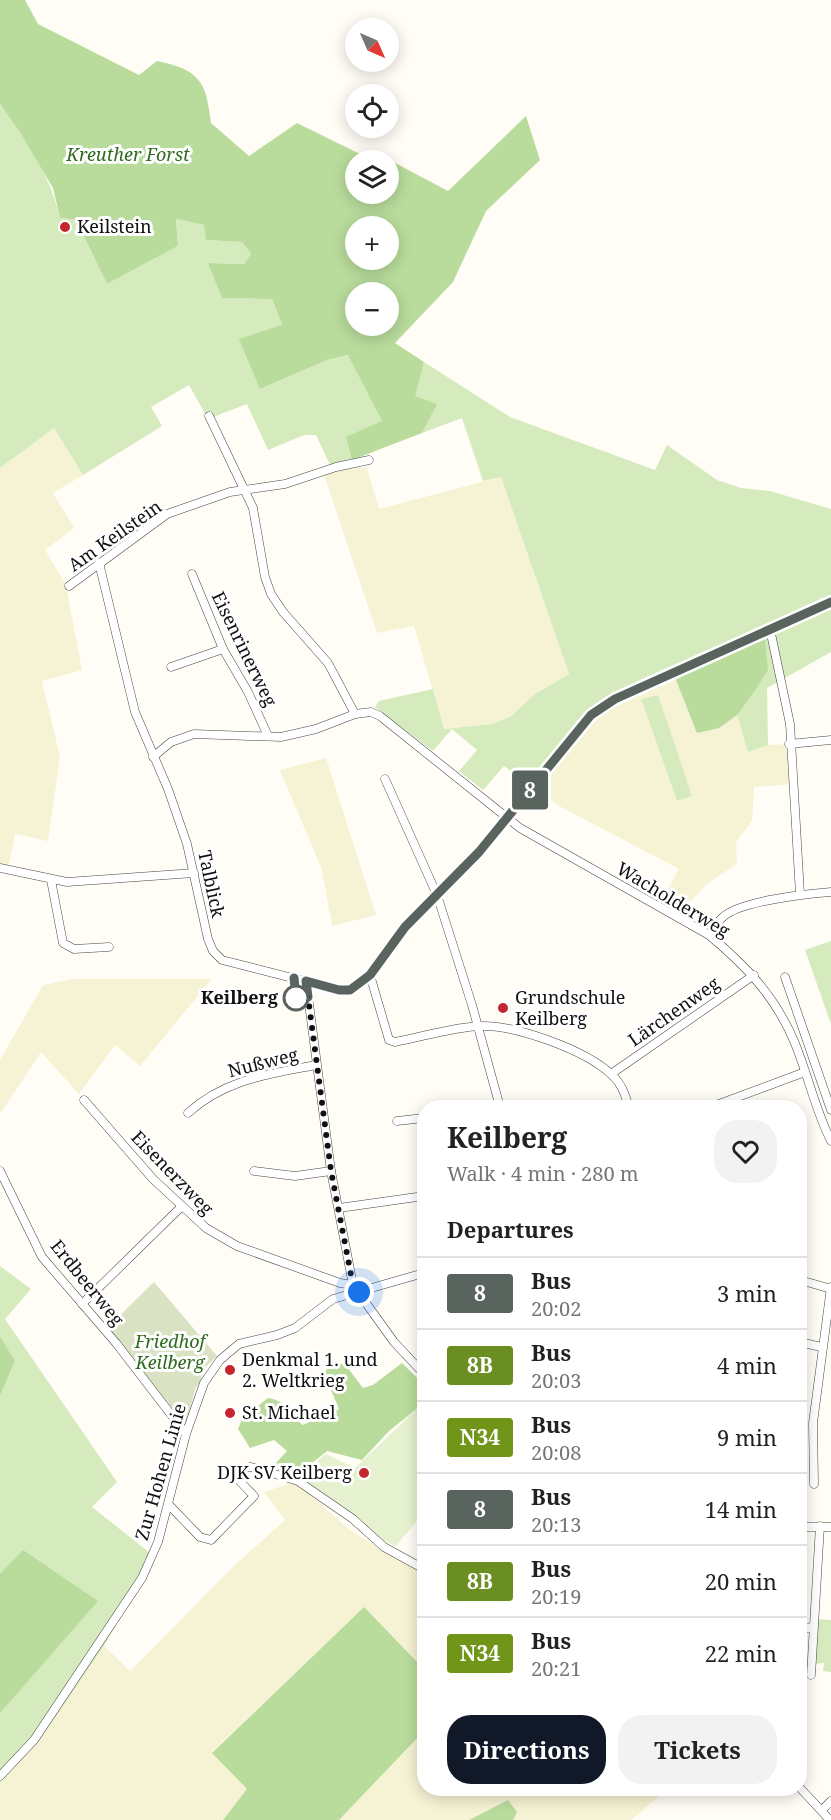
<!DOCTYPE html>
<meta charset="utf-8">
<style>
body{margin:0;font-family:"Noto Serif",serif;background:#f2f2f2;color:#222;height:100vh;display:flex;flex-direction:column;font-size:22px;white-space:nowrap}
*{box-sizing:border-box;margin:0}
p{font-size:20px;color:#767676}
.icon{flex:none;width:33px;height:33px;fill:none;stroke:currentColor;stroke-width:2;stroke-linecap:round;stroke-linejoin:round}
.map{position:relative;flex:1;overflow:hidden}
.panel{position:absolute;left:417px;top:1100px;width:390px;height:696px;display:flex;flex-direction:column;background:#fff;border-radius:24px;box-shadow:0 3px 15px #0003}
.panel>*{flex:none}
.badge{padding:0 12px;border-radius:4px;font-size:21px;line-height:39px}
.needle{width:39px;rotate:135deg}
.controls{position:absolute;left:345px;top:18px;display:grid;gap:12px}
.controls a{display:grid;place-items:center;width:54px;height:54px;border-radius:50%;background:#fff;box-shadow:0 3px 15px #0003;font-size:30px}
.you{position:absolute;width:30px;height:30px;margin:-15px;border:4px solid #fff;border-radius:50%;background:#1a73e8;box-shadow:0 0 0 9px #1a73e833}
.map>.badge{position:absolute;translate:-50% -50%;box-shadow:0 0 0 3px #fff}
h2{padding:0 30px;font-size:22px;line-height:54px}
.round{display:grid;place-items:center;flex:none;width:63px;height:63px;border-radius:24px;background:#f2f2f2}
.overview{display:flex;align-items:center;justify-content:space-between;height:102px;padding:0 30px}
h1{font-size:28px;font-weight:700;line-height:45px}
.button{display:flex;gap:12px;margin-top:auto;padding:12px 30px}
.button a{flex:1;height:69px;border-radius:24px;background:#111827;color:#fff;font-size:24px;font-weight:700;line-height:69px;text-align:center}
.button a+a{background:#f2f2f2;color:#222}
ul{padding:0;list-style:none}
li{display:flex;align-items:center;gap:18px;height:72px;padding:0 30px;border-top:2px solid #e0e0e0}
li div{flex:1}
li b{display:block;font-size:22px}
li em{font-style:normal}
li .badge{min-width:66px;font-weight:700;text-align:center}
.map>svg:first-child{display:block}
.farmland{fill:#f6f3d4;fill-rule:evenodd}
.green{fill:#d5ebbd}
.forest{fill:#b9dc9c;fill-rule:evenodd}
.cemetery{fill:#d9e3c4}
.pitch{fill:#e6f2cf}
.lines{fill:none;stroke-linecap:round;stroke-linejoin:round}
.minor-casing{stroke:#444;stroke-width:9}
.minor{stroke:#fff;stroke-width:8}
.line-casing{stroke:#fff;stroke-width:14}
.line{stroke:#59645e;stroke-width:9}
.walk{stroke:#111;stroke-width:6;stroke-dasharray:0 10.8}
.poi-dot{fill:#c4262e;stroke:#fff;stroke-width:2}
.stop-dot{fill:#fff;stroke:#59645e;stroke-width:3}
.labels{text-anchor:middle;stroke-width:6;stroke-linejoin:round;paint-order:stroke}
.park-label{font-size:18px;font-style:italic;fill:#2f6b1f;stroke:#fff}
.poi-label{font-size:18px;fill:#111;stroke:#fff;text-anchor:start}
.street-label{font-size:18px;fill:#111;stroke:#fff}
.stop-label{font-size:18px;font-weight:bold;fill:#111;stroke:#fff;text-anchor:end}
</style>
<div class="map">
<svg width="831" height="1820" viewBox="0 0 831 1820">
<rect width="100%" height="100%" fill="#fffdf5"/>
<g class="farmland">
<path d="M54,428L83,475L53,493L74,528L45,550L66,585L82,670L42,681L60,757L48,841L15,834L8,869L0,868V468Z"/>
<path d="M351,467L367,468L379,509L501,477L569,674L535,694L510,717L492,724L444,729L414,626L377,633L324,475Z"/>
<path d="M675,677L697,733L719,728L737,715L748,752L768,745L789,744L794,784L754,787L752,821L736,842L737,864L707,884L682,911L662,900L679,869L561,807L535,789L595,719L614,704ZM657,695L692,796L677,801L641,699Z"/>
<path d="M326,758L376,915L332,926L322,870L280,770Z"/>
<path d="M72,979H212L140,1066L115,1045L79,1094L41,1052L0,1114V1060L43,985Z"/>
<path d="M295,1482L351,1531L424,1575V1669L364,1607L212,1752L247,1789L223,1820H0V1783L38,1743L104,1646L130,1671L235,1565L285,1520L264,1492Z"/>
<path d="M424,1731V1788H669L631,1820H513L517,1812L508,1800L469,1820H339Z"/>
</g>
<g class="green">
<path d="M0,104C26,140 50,174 60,218L76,220L107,284L178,246L176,219L204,225L207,240L242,242L251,254L244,264L209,263L223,298L272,299L282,325L260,389L327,360L349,355L382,421L352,460L330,465L316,435H304L268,450L247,404L208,419L189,385L151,407L162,426L83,475L54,428L0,468Z"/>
<path d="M424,362L510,417L655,470L667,445L717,480L741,488L770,491L831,509V652L767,688L768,745L748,752L737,715L719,728L697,733L675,678L614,704L595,719L592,712L531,786L504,766L483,790L459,771L477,750L452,729L433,751L375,707L379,701L433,689L444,729L492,724L510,717L535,694L569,674L501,477L483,481L462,418L422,433L436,404L414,396Z"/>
<path d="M658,695L692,796L677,801L641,699Z"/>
<path d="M831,941V1024L805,950Z"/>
<path d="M0,1266L31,1289L5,1319L117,1482L92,1507L155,1557L104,1646L38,1743L0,1783V1396L15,1361L0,1336Z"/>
<path d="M817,1619L831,1620V1672L823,1671L824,1663L815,1664Z"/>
</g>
<g class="forest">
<path d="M0,0H25L38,24L139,75L157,61C200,70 206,81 211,123L249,156L297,123L358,153L382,156L448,191L526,116L540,160L486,211L453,282L395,343L424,362L415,396L437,404L422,433L352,460L346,437L382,421L348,355L327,360L260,389L239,339L282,325L272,299L222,298L208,263L244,264L251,254L242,242L206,240L204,225L176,219L178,246L107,284L76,220L60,218L53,188L21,134L0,104ZM356,160H388V194H356ZM356,226H388V260H356ZM356,292H388V326H356Z"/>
<path d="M765,639L768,670L756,689L737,715L719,728L697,733L675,677Z"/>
<path d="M0,1336L15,1361L0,1396Z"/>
<path d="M344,1363L363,1388L373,1385L402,1363L424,1385V1403L389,1431L362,1460L327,1451L295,1477L272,1467L287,1451L274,1440L250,1448L238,1429L242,1419L268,1398C288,1401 288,1414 303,1425L339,1409L324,1374L327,1369Z"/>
<path d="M23,1550L98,1601L0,1713V1574Z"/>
<path d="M364,1607L424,1669V1731L339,1820H223L247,1789L212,1753Z"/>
<path d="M508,1800L517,1812L513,1820H469Z"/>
</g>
<path class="cemetery" d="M154,1282L217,1356L200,1372L202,1379L195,1389L186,1425L107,1328Z"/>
<path class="pitch" d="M424,1402V1512L396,1546L380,1539L336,1502L298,1477L326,1454L355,1468Z"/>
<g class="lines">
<defs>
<g id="minor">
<path d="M209,416L253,508L265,577L271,594L283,612L328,663L355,714"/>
<path d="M99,563L135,712L168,789L187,844L208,939L213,951L222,960L339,990L359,985L370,975L405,927L479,852L591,715L615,699L831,602"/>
<path d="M192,574L223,649L248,692L268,736"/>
<path d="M69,586L167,514L230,492L285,484L336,467L369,460"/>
<path d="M770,629L790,724L800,894"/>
<path d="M171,667L223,649"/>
<path d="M789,744L831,740"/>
<path d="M153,757L171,742L194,734L281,737L316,729L355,714L371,712L380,716L520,828L709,935C746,966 775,996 794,1041C808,1074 815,1110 831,1141"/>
<path d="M385,779L437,895L472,1005L500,1107"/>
<path d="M0,868L67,882L194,873"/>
<path d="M51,880L63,943L74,949L109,947"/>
<path d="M709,935C713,930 717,922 723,917C740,901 806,894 831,892"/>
<path d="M370,975L389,1040L395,1042C422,1037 453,1027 481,1026C516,1025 586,1050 612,1075C622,1084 625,1095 629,1107"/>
<path d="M785,977L831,1110"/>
<path d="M306,981L331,1171L353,1285L394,1342L424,1374"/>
<path d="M611,1074L754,975"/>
<path d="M84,1100L153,1179L206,1228L237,1246L340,1283L353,1285"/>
<path d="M488,1107L499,1105"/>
<path d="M711,1107L805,1072"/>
<path d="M188,1113C225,1079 270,1074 316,1065"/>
<path d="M397,1121L424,1118"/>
<path d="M0,1171L42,1257L116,1343L186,1434"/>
<path d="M254,1171L295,1176L331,1171"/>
<path d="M339,1208L424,1196"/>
<path d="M800,1280L831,1289"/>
<path d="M82,1304L181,1207"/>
<path d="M800,1342L821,1347"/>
<path d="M229,1470L251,1467L298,1481L353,1519L384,1547L424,1569"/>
<path d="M814,1484L813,1423L831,1287"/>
<path d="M169,1505L200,1537L211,1540L254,1496L229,1470"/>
<path d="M800,1527H831"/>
<path d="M800,1630L812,1627"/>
<path d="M811,1675L820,1526"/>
<path d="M0,1776L34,1740L142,1578L158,1542L186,1434L204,1383L220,1360L239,1344L277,1335L295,1328L333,1299L424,1273"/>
<path d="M800,1788L830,1820"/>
<path d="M822,1810L831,1801"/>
</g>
</defs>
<use href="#minor" class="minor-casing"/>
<use href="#minor" class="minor"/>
</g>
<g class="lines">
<defs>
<path id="line" d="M294,978L296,998L308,997L306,981L339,990H350L370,975L405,927L479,852L591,715L615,699L831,602"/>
</defs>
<use href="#line" class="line-casing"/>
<use href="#line" class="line"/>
<path class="walk" d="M296,998L308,997L331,1171L353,1285L359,1292"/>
</g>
<g class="poi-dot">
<circle cx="65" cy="227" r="6"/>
<circle cx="503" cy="1008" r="6"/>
<circle cx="230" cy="1370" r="6"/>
<circle cx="230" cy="1413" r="6"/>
<circle cx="364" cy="1473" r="6"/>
</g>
<circle class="stop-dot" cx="296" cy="998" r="12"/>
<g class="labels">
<g class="park-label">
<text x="128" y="161">Kreuther Forst</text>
<text x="170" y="1348">Friedhof<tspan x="170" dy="21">Keilberg</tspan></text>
</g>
<g class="poi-label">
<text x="77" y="233">Keilstein</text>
<text x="515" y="1004">Grundschule<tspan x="515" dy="21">Keilberg</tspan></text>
<text x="242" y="1366">Denkmal 1. und<tspan x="242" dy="21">2. Weltkrieg</tspan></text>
<text x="242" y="1419">St. Michael</text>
<text x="352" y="1479" text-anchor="end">DJK SV Keilberg</text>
</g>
<g class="street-label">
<text transform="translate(115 536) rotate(-35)" y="6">Am Keilstein</text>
<text transform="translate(244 649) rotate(64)" y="6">Eisenrinerweg</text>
<text transform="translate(211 884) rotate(78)" y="6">Talblick</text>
<text transform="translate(673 900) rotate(31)" y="6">Wacholderweg</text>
<text transform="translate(674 1012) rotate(-35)" y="6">Lärchenweg</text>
<text transform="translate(263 1063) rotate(-14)" y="6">Nußweg</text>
<text transform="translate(172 1173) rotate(46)" y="6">Eisenerzweg</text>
<text transform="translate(87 1283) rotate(51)" y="6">Erdbeerweg</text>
<text transform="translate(161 1472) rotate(-74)" y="6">Zur Hohen Linie</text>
</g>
<g class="stop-label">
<text x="278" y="1004">Keilberg</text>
</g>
</g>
</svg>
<div class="controls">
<a><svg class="needle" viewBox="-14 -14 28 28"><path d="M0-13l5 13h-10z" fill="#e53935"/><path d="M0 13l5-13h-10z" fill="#767676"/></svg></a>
<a><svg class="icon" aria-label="locate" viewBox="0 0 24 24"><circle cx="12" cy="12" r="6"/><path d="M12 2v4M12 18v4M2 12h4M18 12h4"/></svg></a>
<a><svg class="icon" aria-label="layers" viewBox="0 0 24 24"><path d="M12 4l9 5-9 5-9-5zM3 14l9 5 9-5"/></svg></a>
<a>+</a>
<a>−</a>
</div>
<div class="you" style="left:359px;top:1292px"></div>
<b class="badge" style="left:530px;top:790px;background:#59645e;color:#fff">8</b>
<section class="panel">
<div class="overview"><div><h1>Keilberg</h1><p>Walk · 4 min · 280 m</p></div><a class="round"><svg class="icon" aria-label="heart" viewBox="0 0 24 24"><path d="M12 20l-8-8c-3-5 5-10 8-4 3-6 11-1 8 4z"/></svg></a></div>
<h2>Departures</h2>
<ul>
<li><span class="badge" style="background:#59645e;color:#fff">8</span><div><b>Bus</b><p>20:02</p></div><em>3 min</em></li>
<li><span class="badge" style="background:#6b8e23;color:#fff">8B</span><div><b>Bus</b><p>20:03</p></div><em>4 min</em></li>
<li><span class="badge" style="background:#719519;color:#fff">N34</span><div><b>Bus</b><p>20:08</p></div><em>9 min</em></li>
<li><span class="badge" style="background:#59645e;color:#fff">8</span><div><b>Bus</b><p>20:13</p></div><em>14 min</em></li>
<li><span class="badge" style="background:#6b8e23;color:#fff">8B</span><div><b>Bus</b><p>20:19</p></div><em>20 min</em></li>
<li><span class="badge" style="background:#719519;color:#fff">N34</span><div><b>Bus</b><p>20:21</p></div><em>22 min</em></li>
</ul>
<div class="button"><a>Directions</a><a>Tickets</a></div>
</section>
</div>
